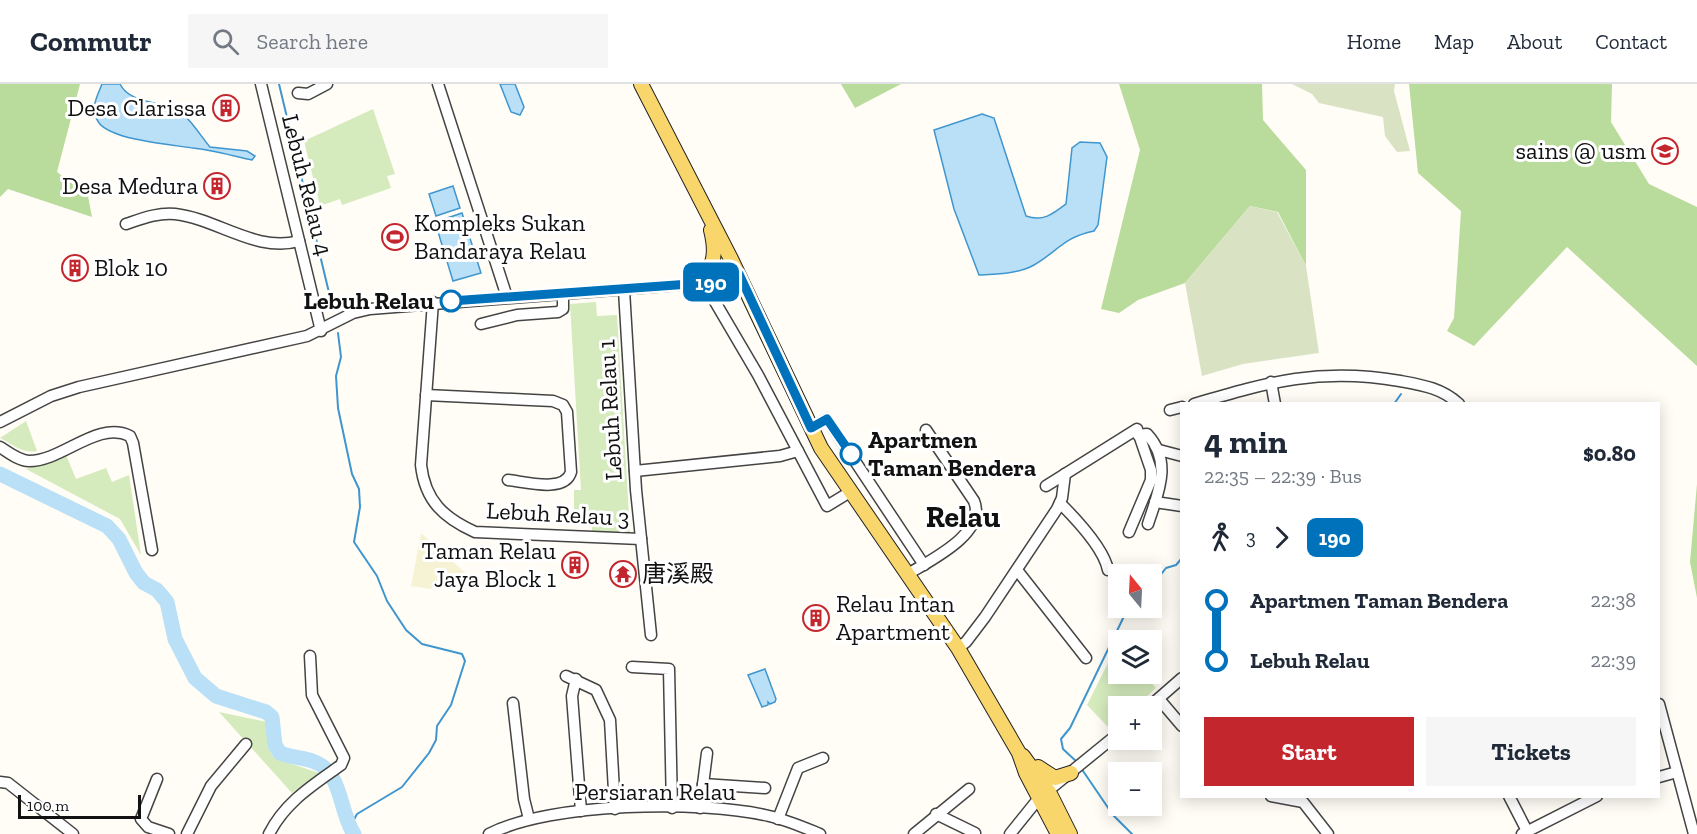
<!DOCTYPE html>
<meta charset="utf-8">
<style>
body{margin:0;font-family:"Zilla Slab","Noto Sans SC",serif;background:#f6f6f7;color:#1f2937;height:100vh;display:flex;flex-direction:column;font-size:22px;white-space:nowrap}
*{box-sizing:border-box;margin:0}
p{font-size:20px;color:#747a83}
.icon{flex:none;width:33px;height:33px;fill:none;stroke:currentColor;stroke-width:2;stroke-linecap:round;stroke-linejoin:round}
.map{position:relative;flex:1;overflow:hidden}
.drawer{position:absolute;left:1180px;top:318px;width:480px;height:396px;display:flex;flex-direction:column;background:#fff;border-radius:0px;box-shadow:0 3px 15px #0003}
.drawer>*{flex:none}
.badge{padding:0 12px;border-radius:9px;font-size:21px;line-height:39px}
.needle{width:39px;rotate:342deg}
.tools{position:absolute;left:1108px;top:480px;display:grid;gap:12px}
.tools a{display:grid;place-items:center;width:54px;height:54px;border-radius:0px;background:#fff;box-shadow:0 3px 15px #0003;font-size:30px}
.scale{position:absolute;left:18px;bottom:15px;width:123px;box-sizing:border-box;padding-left:6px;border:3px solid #111;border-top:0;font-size:16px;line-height:21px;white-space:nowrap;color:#111;-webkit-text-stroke:4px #fff;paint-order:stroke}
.map>.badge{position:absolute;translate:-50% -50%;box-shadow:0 0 0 3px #fff}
.legs{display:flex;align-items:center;gap:9px;height:66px;padding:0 24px;font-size:20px}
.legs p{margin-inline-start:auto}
.overview{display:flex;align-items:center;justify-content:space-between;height:102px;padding:0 24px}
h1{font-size:33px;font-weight:700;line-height:45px}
.action{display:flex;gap:12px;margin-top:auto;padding:12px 24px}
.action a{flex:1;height:69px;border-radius:0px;background:#c4262e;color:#fff;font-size:24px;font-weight:700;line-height:69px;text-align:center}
.action a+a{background:#f6f6f7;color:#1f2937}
ul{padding:0 24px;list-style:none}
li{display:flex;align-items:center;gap:21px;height:60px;font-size:22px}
li i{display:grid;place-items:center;width:9px;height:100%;margin:0 8px;background:currentColor}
li i::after{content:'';width:15px;height:15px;margin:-8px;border:4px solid;border-radius:50%;background:#fff}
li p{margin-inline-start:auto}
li:first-child i{background:linear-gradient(#0000 50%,currentColor 0)}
li:last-child i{background:linear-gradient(currentColor 50%,#0000 0)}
header{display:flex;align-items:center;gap:36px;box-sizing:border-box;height:84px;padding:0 30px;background:#fff;border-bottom:2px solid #e0e1e3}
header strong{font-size:28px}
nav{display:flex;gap:33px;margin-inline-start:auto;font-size:21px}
.search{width:420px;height:54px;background:#f6f6f7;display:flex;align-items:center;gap:15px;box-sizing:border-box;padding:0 21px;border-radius:0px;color:#747a83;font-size:22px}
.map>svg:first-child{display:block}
.farmland{fill:#f6f3d4}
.green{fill:#d5ebbd}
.forest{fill:#b9dc9c}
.cemetery{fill:#d9e3c4}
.water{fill:#b9e0f7;stroke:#3f96cf;stroke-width:1.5}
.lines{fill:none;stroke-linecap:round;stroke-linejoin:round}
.stream{stroke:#3f96cf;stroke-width:2}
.river{stroke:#b9e0f7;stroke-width:15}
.minor-casing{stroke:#444;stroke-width:13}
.major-casing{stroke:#222;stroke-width:16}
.minor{stroke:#fff;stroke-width:10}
.major{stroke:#f9d66b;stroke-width:14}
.line-1-casing{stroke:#fff;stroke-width:14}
.line-1{stroke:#0072bc;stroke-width:9}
.stop-1-dot{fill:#fff;stroke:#0072bc;stroke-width:3}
.labels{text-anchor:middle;stroke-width:6;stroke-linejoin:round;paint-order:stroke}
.poi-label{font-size:24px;fill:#111;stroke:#fff;text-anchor:end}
.street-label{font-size:24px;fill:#111;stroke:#fff}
.stop-label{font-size:24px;font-weight:bold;fill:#111;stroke:#fff;text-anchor:end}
.district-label{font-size:30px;font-weight:bold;fill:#111;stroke:#fff}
</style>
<header>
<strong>Commutr</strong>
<div class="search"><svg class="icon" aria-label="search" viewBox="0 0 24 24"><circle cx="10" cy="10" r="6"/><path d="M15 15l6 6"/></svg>Search here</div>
<nav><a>Home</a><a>Map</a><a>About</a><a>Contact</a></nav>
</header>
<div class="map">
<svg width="1697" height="750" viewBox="0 0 1697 750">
<rect width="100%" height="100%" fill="#fffdf5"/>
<path class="farmland" d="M421,449L481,503H472L466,496L450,493L430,505L411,502Z"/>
<g class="green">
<path d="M373,25L395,90L387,92L391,104L342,121L340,115L320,122L304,57Z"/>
<path d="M596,218L597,232L617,231L630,448L592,447L591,427H574V406H581L570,220Z"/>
<path d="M26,337L37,367C23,370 12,360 0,354Z"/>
<path d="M66,371L76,395L106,384L112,398L129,391L141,471L120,435L26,385Z"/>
<path d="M1118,559L1119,590H1144L1156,604L1136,622H1119V637L1110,645L1087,621Z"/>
<path d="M219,628L267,638L272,671L277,675L319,689L292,709Z"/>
</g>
<g class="forest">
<path d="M0,0H80L57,88L88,112L92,133L8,105L0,113Z"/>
<path d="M841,0H901L855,24Z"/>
<path d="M1119,0H1262L1263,36L1306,86V182L1278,128L1250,122L1185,199L1138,216L1119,229L1101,225L1140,66Z"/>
<path d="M1409,0H1612L1611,38L1649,100L1697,123V282L1567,163L1474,262L1447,247L1454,234L1461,127L1418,89Z"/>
<path d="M1697,400V514L1690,478Z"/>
</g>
<g class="cemetery">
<path d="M1292,0H1395L1394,7L1410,67L1397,68L1385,52L1383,33L1319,19L1312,10Z"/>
<path d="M1250,122L1277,128L1306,182L1319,269L1243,280L1202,292L1185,199Z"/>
</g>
<g class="water">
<path d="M102,0H120C129,19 158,17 175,25C190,33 199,50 210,63L247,67L255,72L252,76C233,72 213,66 193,64C172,61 112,56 99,39C89,25 97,13 102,0Z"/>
<path d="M500,0H515L524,23L520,31L511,28Z"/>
<path d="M982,30L994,34L1026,132C1043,138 1053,130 1066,120L1072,64L1080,58L1100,59L1107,73L1098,141L1094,147C1064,153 1058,167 1034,181C1018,190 997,190 979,191L954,125L934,46Z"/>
<path d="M453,102L460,124L436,132L429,110Z"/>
<path d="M462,129L481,189L453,197L435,138Z"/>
<path d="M765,585L776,615L775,618L770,620L768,618V621L762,623L748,591Z"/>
</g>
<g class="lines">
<g class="stream">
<path d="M279,0L331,217"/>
<path d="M338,249L341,273L336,292L338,324L352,390L359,405L360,423L354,458L377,492L387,517L406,546L422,560L462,570L465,577L451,621L437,642L436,656L429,669L402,703L357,730L350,743"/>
<path d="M1394,320L1401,310"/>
<path d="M1152,502L1166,484L1176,481L1182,474"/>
<path d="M1078,679L1063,665L1061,655L1070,644L1128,524"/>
<path d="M1081,684L1113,731L1132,750"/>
</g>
<path class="river" d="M0,390L107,442L119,455L136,489L144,499L157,506L167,518L175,555L195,594L216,612L266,628L272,633L275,661L280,669C292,674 305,673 317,679C342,690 340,730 354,750"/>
<defs>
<g id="minor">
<path d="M261,0L321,247"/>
<path d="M438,0L507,213"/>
<path d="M298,9L308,10L327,0"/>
<path d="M126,140C141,135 159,128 175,130C218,135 256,169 299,157"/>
<path d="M704,199L758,291L827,422L850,408"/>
<path d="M624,206L636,406L651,551"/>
<path d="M433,218L421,381C425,417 444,434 475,448L641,455"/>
<path d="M481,240L517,231L558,228L563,225V210"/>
<path d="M1271,298L1275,320"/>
<path d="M426,311L553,317L563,321L567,328L571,388C565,409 526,398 508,396"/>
<path d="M1194,320C1269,298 1321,283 1400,297C1422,301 1442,304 1459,320"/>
<path d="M1170,326L1182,323"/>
<path d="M0,338L51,312L79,303L307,252L353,229L370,225L704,199L739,190"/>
<path d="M811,344L827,335L924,481"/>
<path d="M1138,351L1147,350C1173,378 1158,409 1148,440"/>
<path d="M0,363C8,368 19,377 29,377C63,377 97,336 130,352L133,359L152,466"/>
<path d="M1159,366L1182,372"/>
<path d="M635,387L780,372L798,367"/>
<path d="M1046,402L1137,345L1151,386V396L1129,448"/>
<path d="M1155,418L1182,422"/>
<path d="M1060,419C1076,435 1104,465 1108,486"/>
<path d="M1017,486L1086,574"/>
<path d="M908,490C931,476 987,449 974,417L926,346"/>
<path d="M958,564L966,558L985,533L1057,425L1062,414L1065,390"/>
<path d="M632,583L669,585L672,724"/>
<path d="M566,592L596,606L610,636L615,725"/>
<path d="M576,595L572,612L581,727"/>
<path d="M1159,615L1182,642"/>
<path d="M513,619L524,715L529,735"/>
<path d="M1659,620L1694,750"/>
<path d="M1150,622L1182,594"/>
<path d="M1659,693L1677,688"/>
<path d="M157,695L141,735L148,743L169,750"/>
<path d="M0,698L8,699L73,750"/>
<path d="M703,700L765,704"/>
<path d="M1271,712L1303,718L1328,750"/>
<path d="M1509,712L1527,747"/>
<path d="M700,724L707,669"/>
<path d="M936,730L975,749"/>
<path d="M778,735L798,684L823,674"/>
<path d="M187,750L211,702L246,660"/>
<path d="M269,750C285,718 313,701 341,681L344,674L312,611L310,572"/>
<path d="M489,750C552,718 700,716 769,732C787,736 803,743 820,750"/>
<path d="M914,750L969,705"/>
<path d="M1010,750L1039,714L1119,649"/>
<path d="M1522,750L1597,712"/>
</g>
<g id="major">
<path d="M641,0L731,175L821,364L958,564L1019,669L1026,689L1058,750"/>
<path d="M693,200C715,186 717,170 711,146"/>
<path d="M1023,672L1049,708L1070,750"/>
<path d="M1038,683L1055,694L1071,689"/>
</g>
</defs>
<use href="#minor" class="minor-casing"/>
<use href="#major" class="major-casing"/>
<use href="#minor" class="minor"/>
<use href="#major" class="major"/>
</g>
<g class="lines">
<defs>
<path id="line-1" d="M451,217L704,199L739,190L811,344L827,335L851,370"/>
</defs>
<use href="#line-1" class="line-1-casing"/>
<use href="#line-1" class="line-1"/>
</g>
<defs>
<symbol id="building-ring" viewBox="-11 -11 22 22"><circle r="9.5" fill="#fff" stroke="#c4262e" stroke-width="1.5"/><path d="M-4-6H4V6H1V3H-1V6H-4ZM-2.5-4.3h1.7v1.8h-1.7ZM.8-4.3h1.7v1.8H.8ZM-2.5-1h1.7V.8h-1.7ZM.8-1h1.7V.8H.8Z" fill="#c4262e"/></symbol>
<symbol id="university-ring" viewBox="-11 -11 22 22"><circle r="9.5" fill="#fff" stroke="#c4262e" stroke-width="1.5"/><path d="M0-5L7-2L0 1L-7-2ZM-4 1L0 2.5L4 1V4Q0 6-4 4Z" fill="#c4262e"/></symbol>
<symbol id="stadium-ring" viewBox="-11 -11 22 22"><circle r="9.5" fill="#fff" stroke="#c4262e" stroke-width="1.5"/><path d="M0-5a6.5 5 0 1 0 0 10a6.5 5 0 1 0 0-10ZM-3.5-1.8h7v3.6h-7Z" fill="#c4262e"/></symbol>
<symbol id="temple-ring" viewBox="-11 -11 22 22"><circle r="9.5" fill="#fff" stroke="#c4262e" stroke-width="1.5"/><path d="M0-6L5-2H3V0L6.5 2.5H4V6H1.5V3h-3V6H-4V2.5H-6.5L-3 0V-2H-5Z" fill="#c4262e"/></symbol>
</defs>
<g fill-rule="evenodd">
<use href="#building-ring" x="211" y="9" width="30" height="30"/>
<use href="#university-ring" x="1650" y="52" width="30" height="30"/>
<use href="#building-ring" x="202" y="87" width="30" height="30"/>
<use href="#stadium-ring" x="380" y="138" width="30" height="30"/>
<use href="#building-ring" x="60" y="169" width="30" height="30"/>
<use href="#building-ring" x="560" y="466" width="30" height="30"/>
<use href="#temple-ring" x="608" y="475" width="30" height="30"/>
<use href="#building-ring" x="801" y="519" width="30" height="30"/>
</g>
<g class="stop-1-dot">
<circle cx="451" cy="217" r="10"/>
<circle cx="851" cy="370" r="10"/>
</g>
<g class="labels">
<g class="poi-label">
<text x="206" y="32">Desa Clarissa</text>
<text x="1646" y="75">sains @ usm</text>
<text x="198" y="110">Desa Medura</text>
<text x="414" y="147" text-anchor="start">Kompleks Sukan<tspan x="414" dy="28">Bandaraya Relau</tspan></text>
<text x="94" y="192" text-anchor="start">Blok 10</text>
<text x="556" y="475">Taman Relau<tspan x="556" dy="28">Jaya Block 1</tspan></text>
<text x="642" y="498" text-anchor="start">唐溪殿</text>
<text x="836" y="528" text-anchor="start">Relau Intan<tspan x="836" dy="28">Apartment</tspan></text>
</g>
<g class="street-label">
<text transform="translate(307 101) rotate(76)" y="8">Lebuh Relau 4</text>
<text transform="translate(610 326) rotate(-93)" y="8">Lebuh Relau 1</text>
<text transform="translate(558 430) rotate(3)" y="8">Lebuh Relau 3</text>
<text x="655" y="716">Persiaran Relau</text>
</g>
<g class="stop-label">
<text x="434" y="225">Lebuh Relau</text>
<text x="868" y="364" text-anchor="start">Apartmen<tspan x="868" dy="28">Taman Bendera</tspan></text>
</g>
<g class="district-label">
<text x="963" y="443">Relau</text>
</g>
</g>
</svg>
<div class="tools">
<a><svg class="needle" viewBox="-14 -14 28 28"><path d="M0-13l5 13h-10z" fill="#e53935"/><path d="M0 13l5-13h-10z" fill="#747a83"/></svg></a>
<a><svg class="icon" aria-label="layers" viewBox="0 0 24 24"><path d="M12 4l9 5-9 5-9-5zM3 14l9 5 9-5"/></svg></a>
<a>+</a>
<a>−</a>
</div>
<div class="scale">100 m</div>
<b class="badge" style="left:711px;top:198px;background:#0072bc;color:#fff">190</b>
<section class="drawer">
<div class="overview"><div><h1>4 min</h1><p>22:35 – 22:39 · Bus</p></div><b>$0.80</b></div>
<div class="legs"><svg class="icon" aria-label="walk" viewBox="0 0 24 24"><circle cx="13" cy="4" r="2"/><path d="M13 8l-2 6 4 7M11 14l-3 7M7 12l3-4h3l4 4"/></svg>3<svg class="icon" aria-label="forward" viewBox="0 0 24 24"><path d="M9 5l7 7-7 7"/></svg><b class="badge" style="background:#0072bc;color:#fff">190</b></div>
<ul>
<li><i style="color:#0072bc"></i><b>Apartmen Taman Bendera</b><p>22:38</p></li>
<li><i style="color:#0072bc"></i><b>Lebuh Relau</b><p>22:39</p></li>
</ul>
<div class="action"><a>Start</a><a>Tickets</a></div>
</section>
</div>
